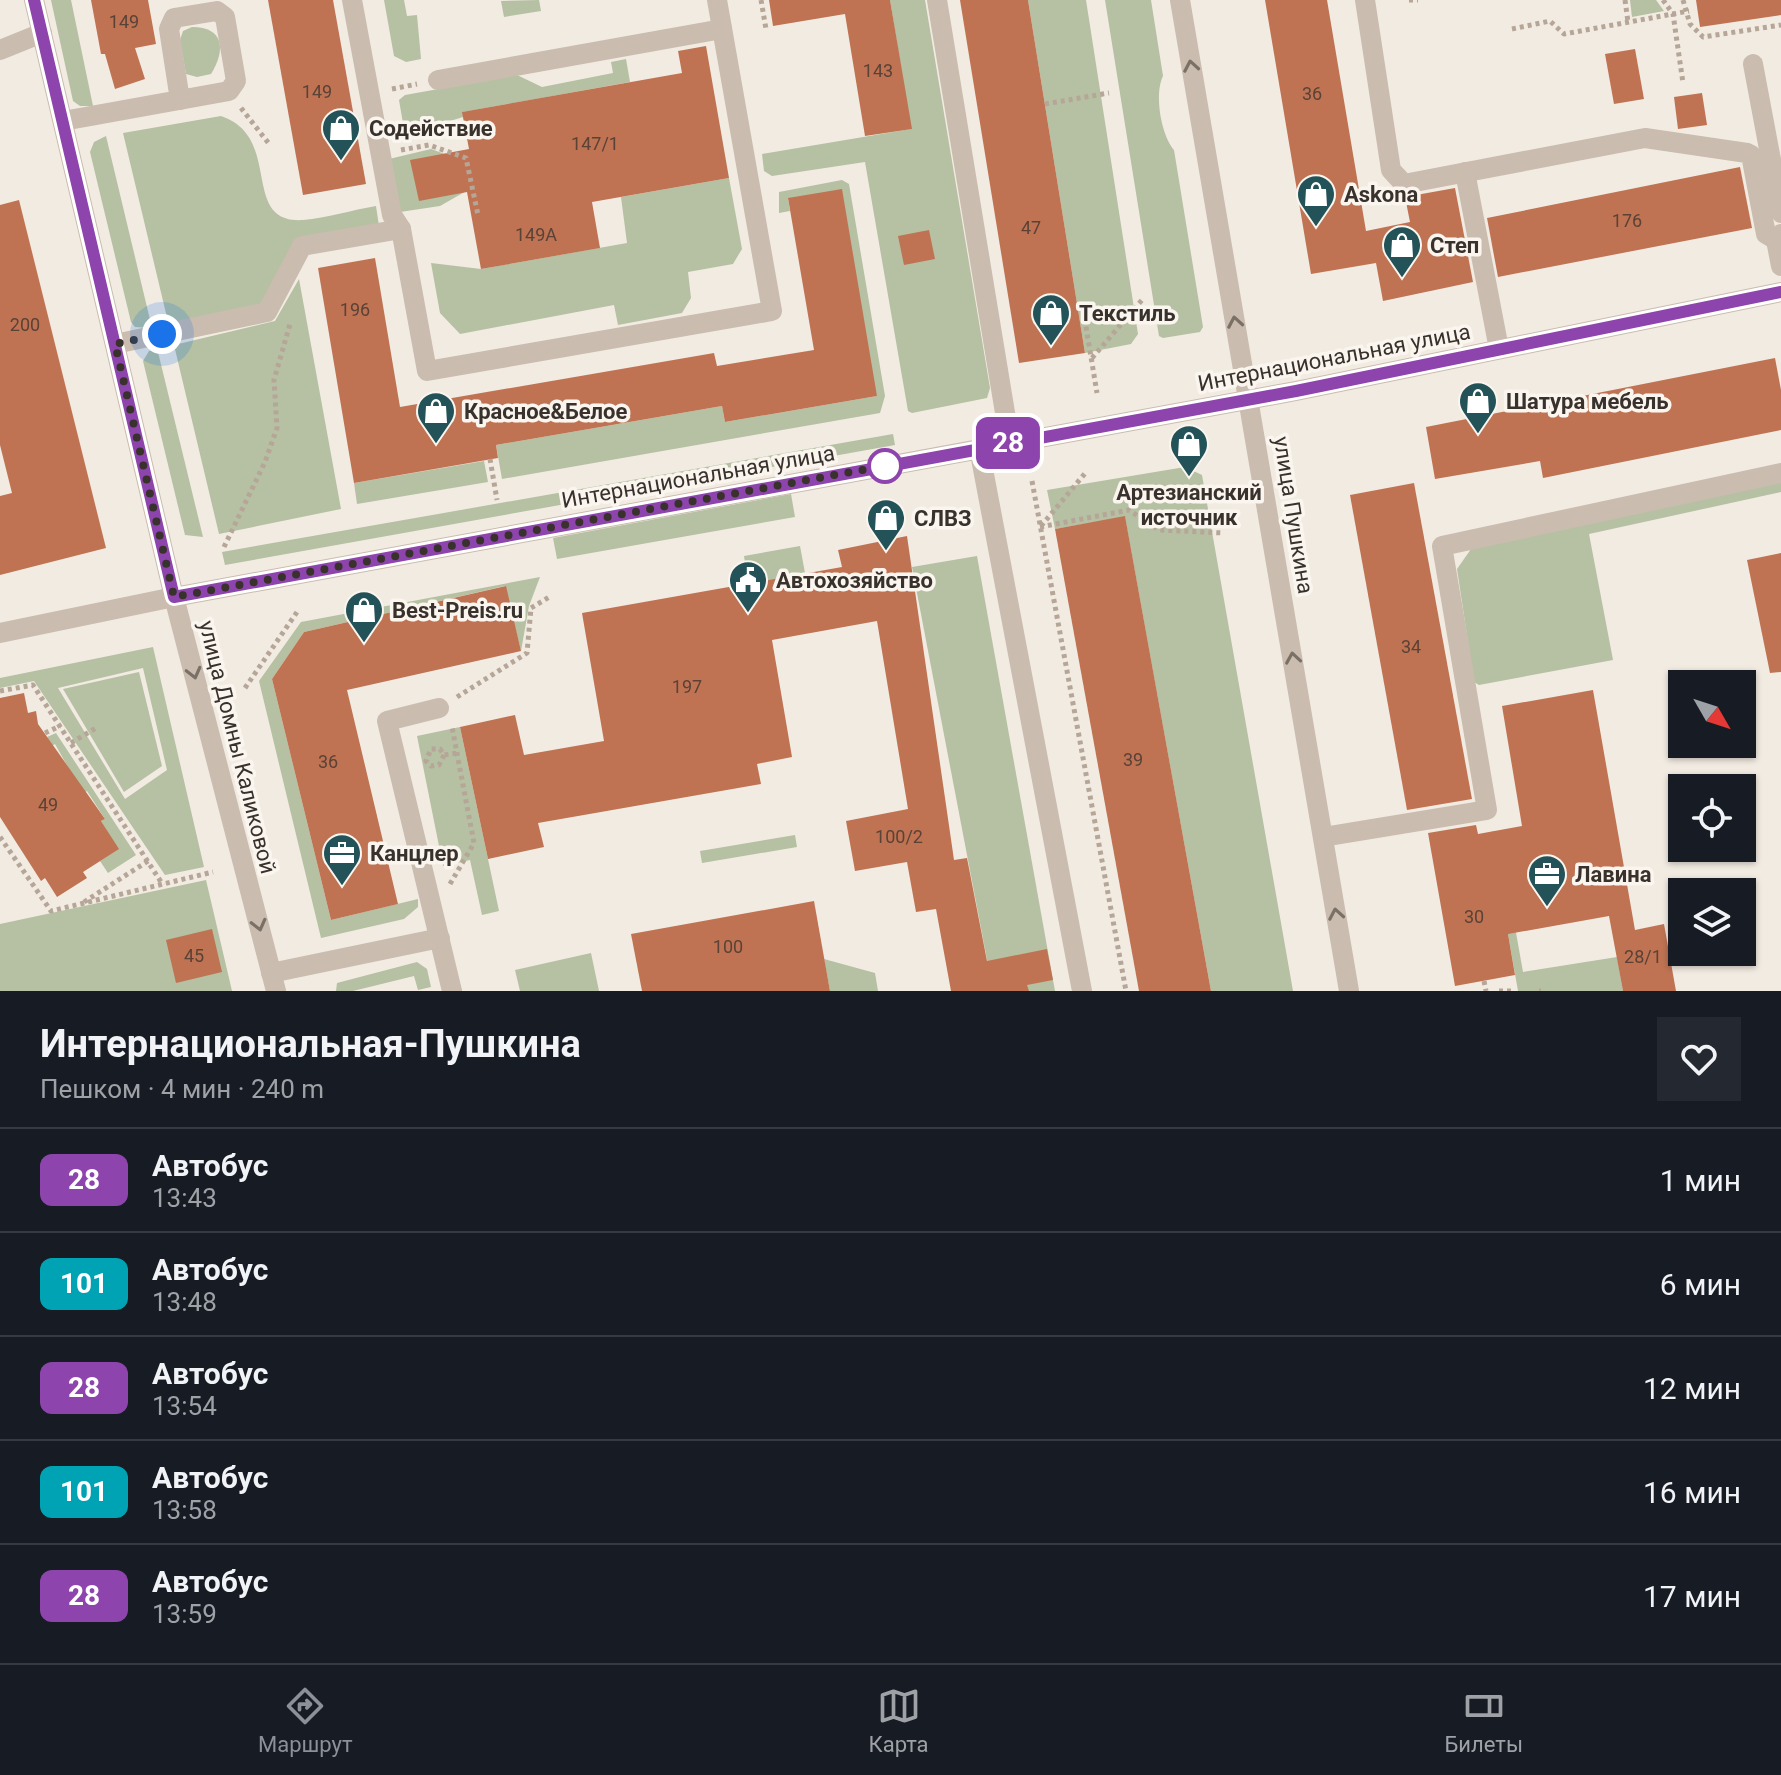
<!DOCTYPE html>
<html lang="ru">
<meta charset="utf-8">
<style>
body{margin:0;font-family:Roboto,sans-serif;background:#242831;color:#f1f3f6;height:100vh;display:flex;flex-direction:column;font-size:30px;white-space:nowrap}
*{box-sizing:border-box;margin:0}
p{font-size:26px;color:#9ea1a6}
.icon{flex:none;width:44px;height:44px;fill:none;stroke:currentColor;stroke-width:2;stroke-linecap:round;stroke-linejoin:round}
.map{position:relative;height:991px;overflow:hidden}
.panel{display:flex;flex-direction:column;background:#171b24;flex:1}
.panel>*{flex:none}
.badge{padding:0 16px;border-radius:12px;font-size:28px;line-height:52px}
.needle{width:52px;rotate:129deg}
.buttons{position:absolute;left:1668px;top:670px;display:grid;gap:16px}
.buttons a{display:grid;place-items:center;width:88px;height:88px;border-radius:0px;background:#171b24;box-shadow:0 2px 6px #0004;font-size:40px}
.you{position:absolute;width:40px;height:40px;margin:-20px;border:6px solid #fff;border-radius:50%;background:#1a73e8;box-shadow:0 0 0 12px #1a73e833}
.map>.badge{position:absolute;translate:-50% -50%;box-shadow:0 0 0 4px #fff}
.round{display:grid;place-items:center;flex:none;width:84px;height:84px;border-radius:0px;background:#242831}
.summary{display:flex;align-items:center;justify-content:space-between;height:136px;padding:0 40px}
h1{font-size:38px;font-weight:700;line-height:60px}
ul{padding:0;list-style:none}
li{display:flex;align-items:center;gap:24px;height:104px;padding:0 40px;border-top:2px solid #363941}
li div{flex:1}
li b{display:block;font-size:30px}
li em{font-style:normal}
li .badge{min-width:88px;font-weight:700;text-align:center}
.tab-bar{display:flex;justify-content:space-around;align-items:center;height:112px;border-top:2px solid #363941;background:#171b24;font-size:22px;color:#9ea1a6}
.tab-bar a{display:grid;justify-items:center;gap:4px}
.tab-bar .active{color:#8c9099}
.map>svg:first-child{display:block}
.green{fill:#b5c1a2;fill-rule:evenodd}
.building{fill:#bf7353}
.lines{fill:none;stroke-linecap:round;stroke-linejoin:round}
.path{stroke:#b6a698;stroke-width:5;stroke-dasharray:4 4;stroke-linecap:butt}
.minor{stroke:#cabcae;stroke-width:20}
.oneway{stroke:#7a7066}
.line-casing{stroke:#fff;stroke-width:18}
.line{stroke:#8e44ad;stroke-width:12}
.walk{stroke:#39312c;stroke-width:8;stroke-dasharray:0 14.4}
.stop-dot{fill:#fff;stroke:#8e44ad;stroke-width:4}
.labels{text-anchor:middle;stroke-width:7;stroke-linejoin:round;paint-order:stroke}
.number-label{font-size:18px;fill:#5a4236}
.poi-label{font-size:22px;font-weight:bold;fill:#39312c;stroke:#faf5ee;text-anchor:start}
.street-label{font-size:22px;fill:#39312c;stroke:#faf5ee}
</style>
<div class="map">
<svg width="1781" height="991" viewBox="0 0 1781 991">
<rect width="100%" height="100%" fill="#f2ebe2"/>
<g class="green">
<path d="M51,0H71L93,106H80L73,101Z"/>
<path d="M384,0H404L407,16L417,15L421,59L406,62L394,56Z"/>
<path d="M539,0L541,11L504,17L501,1Z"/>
<path d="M890,0H925L990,388L987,398L912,413L908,411L865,162L772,176L764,171L762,154L911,129Z"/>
<path d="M1028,0H1086L1138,334L1131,344L1085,353Z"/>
<path d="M1105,0H1151L1163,76C1154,94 1161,135 1174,150L1203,327L1200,332L1163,338L1159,336Z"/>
<path d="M1630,0H1656L1664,11L1632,17Z"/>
<path d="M192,27C224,27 226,50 211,74L197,77L186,74L180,40L183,31Z"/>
<path d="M626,59L630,82L463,112V117L405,135L399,100L405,95L517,75L542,87L613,73L611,62Z"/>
<path d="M221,116C284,137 239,224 303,220C327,218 352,210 376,206L379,226L295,241L261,305L169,326L123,133Z"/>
<path d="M106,136L152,328L135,327L131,322L90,152L94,142Z"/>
<path d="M431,149L456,158L468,190L440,206L400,212L389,159Z"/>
<path d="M729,178L742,249L733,264L688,272L691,298L682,313L618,325L614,305L460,334L440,313L431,263L481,269L627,243L621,197Z"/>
<path d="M842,180L849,184L885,396L880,413L502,479L496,445L722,406L725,422L877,396L788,198L790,211L779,213V192Z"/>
<path d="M299,279L341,509L219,534L174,345L275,321Z"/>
<path d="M157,348L203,537L185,535L143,361L149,351Z"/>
<path d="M893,434L895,445L225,565L222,552Z"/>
<path d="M484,461L488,482L357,504L354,483Z"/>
<path d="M1185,467L1202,475L1293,991H1211L1125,517L1055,529L1047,490Z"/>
<path d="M1781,482V492L1589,534L1613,660L1479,685L1474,682L1457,569L1471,549Z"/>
<path d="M791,494L795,517L557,559L553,538Z"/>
<path d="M800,546L805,573L762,586L761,581L748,583L744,556Z"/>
<path d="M977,556L1055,991H993L912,567Z"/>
<path d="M540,577L529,606L521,651L505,586L304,632L272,679L331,920L418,899V907L404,919L321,938L259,681L301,622Z"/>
<path d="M153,647L204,867L165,875L34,681L0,688V678ZM143,668L167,770L125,799L58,688Z"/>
<path d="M139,672L162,766L124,792L63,689Z"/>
<path d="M460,727L499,911L482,915L470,860L443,866L417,736Z"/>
<path d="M56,733L136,855L108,873L100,861L118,849L101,821L105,819L87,791L83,794L55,744L52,746L47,737Z"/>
<path d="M1498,831L1523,972L1617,957L1623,991H1518L1490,832Z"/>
<path d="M795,835L797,847L702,863L700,851Z"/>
<path d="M206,880L232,991H0V924Z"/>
<path d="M591,953L599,991H520L515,970Z"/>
<path d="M824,959L875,973L878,991H830Z"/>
<path d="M417,962L427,969L431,987L418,990L414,976L353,991H336L337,983Z"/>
</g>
<g class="building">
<path d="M91,0H148L156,44L135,48L145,79L115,89L105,54H101Z"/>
<path d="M268,0H333L366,184L303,195Z"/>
<path d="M769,0H890L912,129L865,136L845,14L773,26Z"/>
<path d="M960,0H1028L1085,353L1019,363Z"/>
<path d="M1265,0H1327L1366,231L1410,222L1405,197L1455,188L1473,282L1383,301L1376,263L1311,274Z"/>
<path d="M1696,0H1781V15L1700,27Z"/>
<path d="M706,46L729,178L592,202L600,248L481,269L467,192L419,201L410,160L469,149L462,112L682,73L678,51Z"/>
<path d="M1635,49L1644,99L1614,104L1605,54Z"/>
<path d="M1702,93L1707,125L1678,129L1674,97Z"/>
<path d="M1740,167L1752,228L1498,277L1487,218Z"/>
<path d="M842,189L877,396L725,422L722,406L496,445L498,458L354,483L318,268L375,258L400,407L714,353L717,366L814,350L788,198Z"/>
<path d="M19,200L106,548L0,575V496L12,493L0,445V205Z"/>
<path d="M929,230L935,259L904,265L898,236Z"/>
<path d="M1775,358L1781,390V430L1543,478L1540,461L1435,479L1426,427Z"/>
<path d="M1414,483L1472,799L1407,810L1350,495Z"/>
<path d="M1125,516L1211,991H1139L1055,529Z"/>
<path d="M907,536L954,860L967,858L987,961L1047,949L1053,980L1027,985L1029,991H951L936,909L916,912L907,862L855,871L846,821L908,809L877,621L772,640L792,757L757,764L761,784L538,823L544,847L488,859L460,727L515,715L524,755L604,741L582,613L842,567L838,550Z"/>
<path d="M1781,553V672L1770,673L1747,560Z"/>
<path d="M506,586L521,651L347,690L398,904L331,920L272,679L304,632Z"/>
<path d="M1593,690L1635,930L1664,924L1676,991H1623L1609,916L1508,934L1515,975L1455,986L1428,833L1476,825L1478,834L1522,826L1502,706Z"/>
<path d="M24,693L28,713L36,711L38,724L105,819L101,821L119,849L83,872L87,878L57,897L45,878L41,881L0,817V698Z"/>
<path d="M814,901L830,991H642L631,934Z"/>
<path d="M212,929L222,972L176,983L166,940Z"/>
</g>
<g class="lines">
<g class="path">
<path d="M761,0L766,29"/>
<path d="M1409,0H1418"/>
<path d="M1625,0L1628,22"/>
<path d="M1663,0L1673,14L1683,83"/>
<path d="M1683,0L1690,24L1703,37L1781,25"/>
<path d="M1512,29L1550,21L1564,34L1689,11"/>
<path d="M392,89L417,84"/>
<path d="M1045,104L1109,93"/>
<path d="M241,108L270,145"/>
<path d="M401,150L429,145L466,158L478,215"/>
<path d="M1082,303L1097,393"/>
<path d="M1092,358L1142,300"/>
<path d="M490,459L497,500"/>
<path d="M1032,481L1126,991"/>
<path d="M1041,526L1087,471"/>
<path d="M1040,527L1129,510L1159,530L1224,533"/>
<path d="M224,547L265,462L277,428L274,380L290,324"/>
<path d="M245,688L297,612"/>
<path d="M0,691L33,685L163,885"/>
<path d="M457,697L527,653L531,608L551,596"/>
<path d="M45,733L60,726"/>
<path d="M71,743L96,728"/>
<path d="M444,755L439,765L431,766L426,761L431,749H440L444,755L457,753"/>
<path d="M0,837L51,911L213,872"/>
<path d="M450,884L474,843L452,727"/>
<path d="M84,902L148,861"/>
<path d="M1484,981L1486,991"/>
<path d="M1499,991H1511"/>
<path d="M1539,991H1541"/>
</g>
<g class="minor">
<path d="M34,0L174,597L276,991"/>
<path d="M352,0L392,215L401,229L427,371L772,311L717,0"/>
<path d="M937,0L1010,443"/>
<path d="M1180,0L1349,991"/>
<path d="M1365,0L1391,170L1404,184L1645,138L1747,153L1751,155L1766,234L1776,240"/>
<path d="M0,50L42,33"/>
<path d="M1753,64L1781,213"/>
<path d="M438,80L722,29"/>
<path d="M63,121C118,111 173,101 229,91L236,81L225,17L217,11L174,18L169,29L180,100"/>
<path d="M1465,172L1499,349"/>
<path d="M1781,234L1776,240L1781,266"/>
<path d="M115,344L267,312L302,246L401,229"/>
<path d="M979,448L1082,991"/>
<path d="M0,633L174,597L1296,391L1781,292"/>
<path d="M439,708L387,721L452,991"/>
<path d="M1323,837L1487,810L1442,546L1781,473"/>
<path d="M271,973L440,938"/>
</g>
</g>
<defs><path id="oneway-chevron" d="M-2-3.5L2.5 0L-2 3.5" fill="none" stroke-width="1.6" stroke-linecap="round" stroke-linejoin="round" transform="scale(2)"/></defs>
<g class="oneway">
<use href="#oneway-chevron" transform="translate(1191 66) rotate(-100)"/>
<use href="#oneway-chevron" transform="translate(1235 322) rotate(-100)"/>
<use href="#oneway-chevron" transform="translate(1293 658) rotate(-99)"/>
<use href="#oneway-chevron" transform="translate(194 673) rotate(76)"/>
<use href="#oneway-chevron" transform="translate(1336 914) rotate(-100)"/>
<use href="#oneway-chevron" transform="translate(259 925) rotate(76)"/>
</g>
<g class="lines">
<defs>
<path id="line" d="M34,0L174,597L1296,391L1781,292"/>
</defs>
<use href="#line" class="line-casing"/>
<use href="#line" class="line"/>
<path class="walk" d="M162,334L115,344L174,597L889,465L885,466"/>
</g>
<defs>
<symbol id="shop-pin" viewBox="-11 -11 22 30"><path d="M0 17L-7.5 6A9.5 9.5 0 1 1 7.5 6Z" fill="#235259" stroke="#faf5ee"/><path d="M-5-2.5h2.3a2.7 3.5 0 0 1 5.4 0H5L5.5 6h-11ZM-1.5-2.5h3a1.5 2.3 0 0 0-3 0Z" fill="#fff"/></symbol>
<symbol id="civic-pin" viewBox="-11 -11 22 30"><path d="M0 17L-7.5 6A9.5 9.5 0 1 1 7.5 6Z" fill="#235259" stroke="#faf5ee"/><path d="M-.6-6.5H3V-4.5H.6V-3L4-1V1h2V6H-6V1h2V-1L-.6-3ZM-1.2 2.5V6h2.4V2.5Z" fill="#fff"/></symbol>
<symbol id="office-pin" viewBox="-11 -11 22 30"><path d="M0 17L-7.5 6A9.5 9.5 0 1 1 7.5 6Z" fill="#235259" stroke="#faf5ee"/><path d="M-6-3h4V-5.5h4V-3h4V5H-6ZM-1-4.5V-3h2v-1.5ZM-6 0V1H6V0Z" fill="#fff"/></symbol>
</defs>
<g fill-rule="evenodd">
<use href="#shop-pin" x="319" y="106" width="44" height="60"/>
<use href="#shop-pin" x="1294" y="172" width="44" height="60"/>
<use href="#shop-pin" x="1380" y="223" width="44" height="60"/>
<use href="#shop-pin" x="1029" y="291" width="44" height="60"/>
<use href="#shop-pin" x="1456" y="379" width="44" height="60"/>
<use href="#shop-pin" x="414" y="389" width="44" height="60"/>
<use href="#shop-pin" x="1167" y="422" width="44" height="60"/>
<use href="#shop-pin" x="864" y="496" width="44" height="60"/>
<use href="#civic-pin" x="726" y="558" width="44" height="60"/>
<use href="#shop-pin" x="342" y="588" width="44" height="60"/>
<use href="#office-pin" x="320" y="831" width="44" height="60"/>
<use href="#office-pin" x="1525" y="852" width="44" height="60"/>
</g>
<circle class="stop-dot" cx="885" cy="466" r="16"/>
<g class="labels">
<g class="number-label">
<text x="124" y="28">149</text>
<text x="878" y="77">143</text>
<text x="317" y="98">149</text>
<text x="1312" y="100">36</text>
<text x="595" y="150">147/1</text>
<text x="1627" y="227">176</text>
<text x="1031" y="234">47</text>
<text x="536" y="241">149А</text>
<text x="355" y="316">196</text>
<text x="25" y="331">200</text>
<text x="1411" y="653">34</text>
<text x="687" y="693">197</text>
<text x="1133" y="766">39</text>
<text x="328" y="768">36</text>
<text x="48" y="811">49</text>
<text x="899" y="843">100/2</text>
<text x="1474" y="923">30</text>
<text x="728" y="953">100</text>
<text x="194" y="962">45</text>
<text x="1643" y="963">28/1</text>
</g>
<g class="poi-label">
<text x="369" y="136">Содействие</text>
<text x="1344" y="202">Askona</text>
<text x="1430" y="253">Степ</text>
<text x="1079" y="321">Текстиль</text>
<text x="1506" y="409">Шатура мебель</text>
<text x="464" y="419">Красное&amp;Белое</text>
<text x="1189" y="500" text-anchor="middle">Артезианский<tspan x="1189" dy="25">источник</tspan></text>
<text x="914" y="526">СЛВЗ</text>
<text x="776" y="588">Автохозяйство</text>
<text x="392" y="618">Best-Preis.ru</text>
<text x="370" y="861">Канцлер</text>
<text x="1575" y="882">Лавина</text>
</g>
<g class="street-label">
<text transform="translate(1334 357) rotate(-11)" y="8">Интернациональная улица</text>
<text transform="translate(698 476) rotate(-10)" y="8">Интернациональная улица</text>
<text transform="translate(1294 515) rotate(81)" y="8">улица Пушкина</text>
<text transform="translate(238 747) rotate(76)" y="8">улица Домны Каликовой</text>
</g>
</g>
</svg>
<div class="buttons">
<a><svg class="needle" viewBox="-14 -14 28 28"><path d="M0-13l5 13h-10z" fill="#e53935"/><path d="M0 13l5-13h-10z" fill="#9ea1a6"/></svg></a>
<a><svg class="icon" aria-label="locate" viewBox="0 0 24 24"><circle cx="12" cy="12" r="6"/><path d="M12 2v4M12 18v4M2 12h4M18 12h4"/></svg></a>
<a><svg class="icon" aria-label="layers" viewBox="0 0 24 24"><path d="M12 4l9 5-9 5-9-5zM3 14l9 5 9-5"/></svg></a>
</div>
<div class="you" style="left:162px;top:334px"></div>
<b class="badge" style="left:1008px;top:443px;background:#8e44ad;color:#fff">28</b>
</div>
<section class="panel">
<div class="summary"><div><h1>Интернациональная-Пушкина</h1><p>Пешком · 4 мин · 240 m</p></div><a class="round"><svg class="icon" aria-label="heart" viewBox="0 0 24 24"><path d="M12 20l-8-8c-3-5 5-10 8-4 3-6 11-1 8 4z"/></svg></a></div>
<ul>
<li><span class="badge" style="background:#8e44ad;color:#fff">28</span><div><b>Автобус</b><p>13:43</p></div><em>1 мин</em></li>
<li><span class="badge" style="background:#00a3b4;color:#fff">101</span><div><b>Автобус</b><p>13:48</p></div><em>6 мин</em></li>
<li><span class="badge" style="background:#8e44ad;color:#fff">28</span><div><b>Автобус</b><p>13:54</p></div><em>12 мин</em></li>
<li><span class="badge" style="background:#00a3b4;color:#fff">101</span><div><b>Автобус</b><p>13:58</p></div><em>16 мин</em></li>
<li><span class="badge" style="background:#8e44ad;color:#fff">28</span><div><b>Автобус</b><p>13:59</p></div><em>17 мин</em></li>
</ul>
</section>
<nav class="tab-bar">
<a class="active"><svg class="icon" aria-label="directions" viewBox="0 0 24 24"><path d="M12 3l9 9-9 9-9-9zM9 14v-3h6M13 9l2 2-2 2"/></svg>Маршрут</a>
<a><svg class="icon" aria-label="map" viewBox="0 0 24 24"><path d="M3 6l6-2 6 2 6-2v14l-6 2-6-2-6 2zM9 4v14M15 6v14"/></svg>Карта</a>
<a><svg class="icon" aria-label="tickets" viewBox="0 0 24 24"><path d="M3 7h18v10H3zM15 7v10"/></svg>Билеты</a>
</nav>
